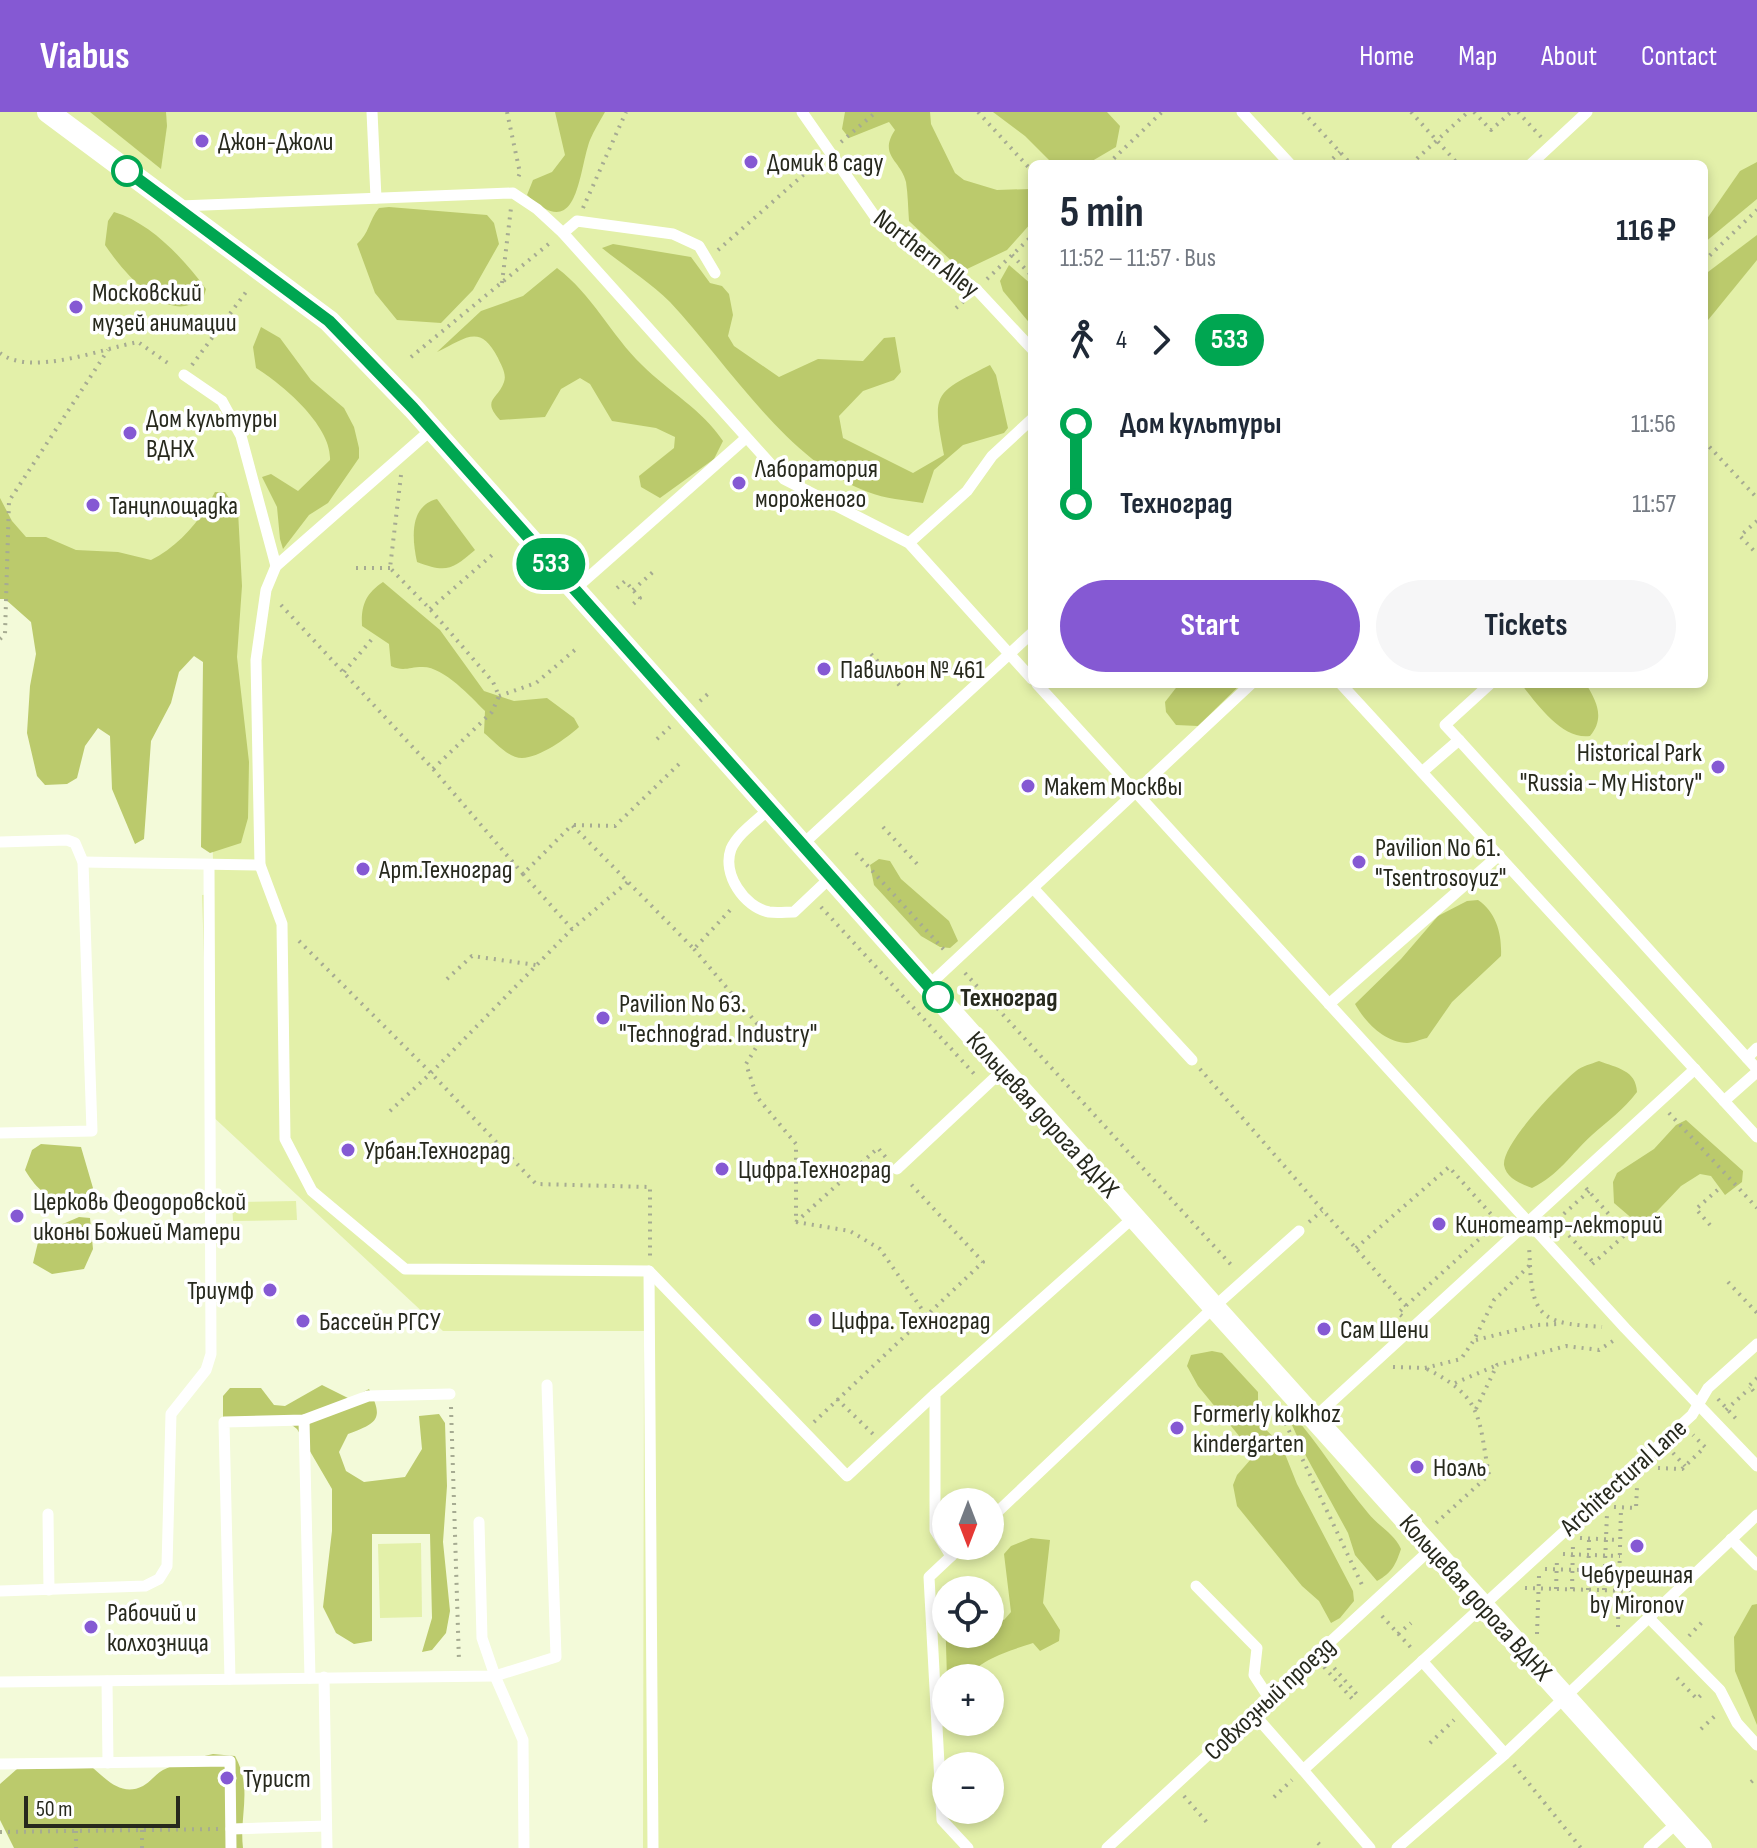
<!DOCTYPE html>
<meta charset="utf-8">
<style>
body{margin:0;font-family:"Sofia Sans Condensed",sans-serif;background:#f6f6f7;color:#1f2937;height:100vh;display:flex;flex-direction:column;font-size:30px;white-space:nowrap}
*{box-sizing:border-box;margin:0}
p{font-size:26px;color:#747a83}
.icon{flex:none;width:44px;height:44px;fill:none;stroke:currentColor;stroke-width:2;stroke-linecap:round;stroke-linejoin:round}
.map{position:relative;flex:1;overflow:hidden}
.details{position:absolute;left:1028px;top:48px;width:680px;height:528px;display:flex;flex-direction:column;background:#fff;border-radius:12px;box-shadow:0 4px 12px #0003}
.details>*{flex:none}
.badge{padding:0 16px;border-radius:26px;font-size:28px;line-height:52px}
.needle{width:52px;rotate:180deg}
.buttons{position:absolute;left:932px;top:1376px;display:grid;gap:16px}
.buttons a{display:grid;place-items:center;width:72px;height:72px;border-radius:50%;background:#fff;box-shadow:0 4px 12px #0003;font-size:40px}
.scale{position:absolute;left:24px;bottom:20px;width:156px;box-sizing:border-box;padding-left:8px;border:4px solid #27291d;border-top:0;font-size:22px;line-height:28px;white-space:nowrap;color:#27291d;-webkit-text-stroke:6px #fff;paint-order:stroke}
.map>.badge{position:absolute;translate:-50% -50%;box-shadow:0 0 0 4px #fff}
.legs{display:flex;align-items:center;gap:12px;height:88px;padding:0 32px;font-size:26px}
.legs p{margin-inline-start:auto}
.head{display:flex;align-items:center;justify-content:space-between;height:136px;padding:0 32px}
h1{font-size:44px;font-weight:700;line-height:60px}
.primary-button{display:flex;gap:16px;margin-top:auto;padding:16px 32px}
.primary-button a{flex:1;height:92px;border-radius:48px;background:#8559d3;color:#fff;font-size:32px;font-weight:700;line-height:92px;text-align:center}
.primary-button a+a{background:#f6f6f7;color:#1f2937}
ul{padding:0 32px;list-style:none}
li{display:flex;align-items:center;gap:28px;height:80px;font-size:30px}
li i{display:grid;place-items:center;width:12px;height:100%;margin:0 10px;background:currentColor}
li i::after{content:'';width:20px;height:20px;margin:-10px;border:6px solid;border-radius:50%;background:#fff}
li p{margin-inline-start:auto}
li:first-child i{background:linear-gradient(#0000 50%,currentColor 0)}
li:last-child i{background:linear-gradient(currentColor 50%,#0000 0)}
header{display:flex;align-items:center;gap:48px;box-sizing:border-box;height:112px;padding:0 40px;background:#8559d3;color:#fff}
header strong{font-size:38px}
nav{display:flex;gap:44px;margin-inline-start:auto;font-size:28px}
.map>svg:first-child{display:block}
.green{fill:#e3f0a9;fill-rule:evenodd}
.forest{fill:#bbca6c}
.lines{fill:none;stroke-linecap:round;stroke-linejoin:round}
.path{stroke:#a6ab92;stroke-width:4;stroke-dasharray:2 6;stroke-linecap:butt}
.lane{stroke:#fff;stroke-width:11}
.street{stroke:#fff;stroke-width:22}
.line-1-casing{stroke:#fff;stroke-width:18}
.line-1{stroke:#00a651;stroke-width:12}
.poi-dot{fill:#8559d3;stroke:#fff;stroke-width:3}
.stop-1-dot{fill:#fff;stroke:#00a651;stroke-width:4}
.labels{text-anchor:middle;stroke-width:7;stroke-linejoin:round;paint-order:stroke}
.poi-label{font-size:26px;fill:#27291d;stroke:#fff;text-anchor:start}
.street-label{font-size:26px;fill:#27291d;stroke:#fff}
.stop-label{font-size:26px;font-weight:bold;fill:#27291d;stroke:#fff;text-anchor:start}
</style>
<header>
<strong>Viabus</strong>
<nav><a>Home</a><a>Map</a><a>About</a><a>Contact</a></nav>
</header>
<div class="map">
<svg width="1757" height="1736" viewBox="0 0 1757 1736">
<rect width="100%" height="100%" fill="#f3fad9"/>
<g class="green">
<path d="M0,0H1757V1736H643L644,1219H443L209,1001L202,783L214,782L205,472L0,474ZM1032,52H1704V572H1032ZM946,1390H990V1434H946ZM946,1478H990V1522H946ZM946,1566H990V1610H946ZM946,1654H990V1698H946Z"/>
<path d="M296,1089L297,1108L233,1109L232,1090Z"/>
<path d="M421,1431L422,1505L380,1506L378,1432Z"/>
</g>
<g class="forest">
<path d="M90,0H166L167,14L161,57Z"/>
<path d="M555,0H605C600,9 594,18 590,28C578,60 579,133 527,83L533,68L552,60L565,43Z"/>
<path d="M845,0H930L931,12L955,61L964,68L997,78L1030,77L1032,110L1007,138L967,157L957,154L909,109C908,96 908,83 906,70C901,48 878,44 895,18L889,10L849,26L842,17Z"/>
<path d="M993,0H1107L1120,14L1116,35L1087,52H1053L1025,24Z"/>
<path d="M1757,50V87L1704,131V111L1740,59Z"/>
<path d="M389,95L487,103L494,111L499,132L473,178L441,211L397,208L375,181L357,132C369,122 369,108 379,96Z"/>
<path d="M114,100C151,111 184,147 206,177L203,187C198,189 191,193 185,194C155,199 120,155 105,133L108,109Z"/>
<path d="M1757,123V148L1704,213V163Z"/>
<path d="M613,132L691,145L710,171L722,174L729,182L733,203L728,224L734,234L779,265L818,247L863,249L884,226L895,225L901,260L894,268L863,279L839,304L843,326L913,361L944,343C932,280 933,282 990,253L996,263L1008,316L1004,321L963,333L934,358L923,391C905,388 885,387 868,380C787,349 728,252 670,190C650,170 624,154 602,136Z"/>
<path d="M1009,153L1032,173V214L1003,179L1000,169Z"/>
<path d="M557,156C592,182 611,223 642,253C669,280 702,297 723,329L714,347L660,386L641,375L639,364L674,336L675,325L656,316L612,309L590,272L580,266L561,277L545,305L500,308C481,287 498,288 504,270C507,262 501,253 498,246C480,211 466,226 437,240L481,199L523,184Z"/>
<path d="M261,215L280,226L311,268L344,296L354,315L359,336V346L328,391L309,403L283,437L280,427L277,395L262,365L271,362L298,379L330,348C332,314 282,272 256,256L253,235Z"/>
<path d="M215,380H225L238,399L242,474L237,545L249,650L248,706L241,731L210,741L201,735L203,550L194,544L179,560L171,591L151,629L144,727L135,732L112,677L110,624L98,616L85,634L77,666L67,672L45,673L37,664L27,621L30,574L36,542L31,510L5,487H0V386L12,409L26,425H46L76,438L118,440L151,448C179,434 201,408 215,380Z"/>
<path d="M437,387L475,438C452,458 446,461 417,450C412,427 409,394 437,387Z"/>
<path d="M383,470L440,518L484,579L514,589L547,586L574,606L579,615C567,626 539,646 522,646C508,646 494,629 484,621L485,599C471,585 443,554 422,555C409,555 404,560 391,554L389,532L362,514C361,494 365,482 383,470Z"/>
<path d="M1179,572H1241L1198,614L1176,613L1166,600L1165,590Z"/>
<path d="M1521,572H1586C1597,590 1605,606 1590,624C1562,628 1537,592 1521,572Z"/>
<path d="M879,747L890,749L901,767L949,809L958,829L950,836L940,835L921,824L874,773L870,753Z"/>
<path d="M1478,788C1497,801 1502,823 1501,844L1452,890L1427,926C1421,927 1413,931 1407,931C1384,930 1365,910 1355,892L1401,847L1438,804L1467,789Z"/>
<path d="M1599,949C1617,956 1636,958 1637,980C1624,997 1608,1009 1592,1023C1570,1043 1559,1063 1532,1076C1521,1072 1506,1066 1504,1053C1502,1032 1559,973 1576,959C1582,954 1591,952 1599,949Z"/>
<path d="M1686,1008L1743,1059L1742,1070L1725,1083L1711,1064L1700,1062L1681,1074L1642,1115L1614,1091L1613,1070L1617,1061L1654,1037L1676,1013Z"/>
<path d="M41,1032L81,1035L93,1076L91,1086C64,1100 68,1100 46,1082C36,1075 32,1069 25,1058L32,1038Z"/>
<path d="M79,1105L90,1106L93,1137L84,1157L52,1162L33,1151L40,1122Z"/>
<path d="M1212,1239L1222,1241L1258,1280V1310L1281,1332L1297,1372L1353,1479L1354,1489L1340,1506L1331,1511L1319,1489L1302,1474L1237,1394L1233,1373L1237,1363L1251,1347L1249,1336L1198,1274L1187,1254L1191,1243Z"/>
<path d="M322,1273L350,1287L369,1277C384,1307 378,1311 348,1322L339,1340L346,1359L364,1370L405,1365L422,1337L419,1304L439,1302L445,1311L447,1374L443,1430L450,1499L446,1521L432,1538L422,1540L432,1506L430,1422H372V1529L354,1532L336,1521L323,1495L332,1419V1377L297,1317L288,1310L223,1306V1284L230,1276H261L274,1293L285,1294Z"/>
<path d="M1292,1302C1320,1333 1341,1369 1368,1401C1378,1414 1394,1421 1401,1437C1396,1452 1392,1461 1377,1469L1355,1443L1348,1421L1306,1344L1292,1313Z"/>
<path d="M1031,1426L1050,1428L1043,1491L1060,1518L1059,1529L1040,1539L1033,1531C1015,1537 976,1548 969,1566H947L945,1501L946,1522H990V1503L1004,1508L1011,1500L1004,1442L1011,1434Z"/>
<path d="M1757,1492V1613L1735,1559L1734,1525L1752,1493Z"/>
<path d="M213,1642L235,1644C253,1677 239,1703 243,1736H14L0,1708V1672L17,1657L93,1656C107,1668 122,1685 143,1674C150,1670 156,1662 163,1658C179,1650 196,1646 213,1642Z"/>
</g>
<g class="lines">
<g class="path">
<path d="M507,0L520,61L517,68"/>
<path d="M978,0L1032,59"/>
<path d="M1303,0L1351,52"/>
<path d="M1411,0L1458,52"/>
<path d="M1474,0L1491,18L1511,0"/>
<path d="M1518,0L1541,25"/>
<path d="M841,30L876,0"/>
<path d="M1108,52L1162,0"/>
<path d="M1327,52L1340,40"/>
<path d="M1411,52L1468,0"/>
<path d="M583,96L626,0"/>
<path d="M718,138L819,49"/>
<path d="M1012,143L1032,164"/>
<path d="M1704,149L1757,98"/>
<path d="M987,167L1032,124"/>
<path d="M502,171L511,96"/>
<path d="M956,196L966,187"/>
<path d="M0,241C31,265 101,237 138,230L172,254"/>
<path d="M411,245L551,130"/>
<path d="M192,253L249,176"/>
<path d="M1704,329L1757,386"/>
<path d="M401,363L390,456L430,497L493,570L499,584L492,600L433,657"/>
<path d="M1757,409L1740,424L1757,442"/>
<path d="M356,456H390"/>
<path d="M617,476L625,469L640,486L632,493"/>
<path d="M633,478L654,459"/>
<path d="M281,493L433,657L523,762L572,713L694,837L733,795"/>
<path d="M430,497L492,443"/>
<path d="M0,527L5,522L9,389L108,238"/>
<path d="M871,542L902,576"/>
<path d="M344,560L372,527"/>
<path d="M499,584L536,571L576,537"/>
<path d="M700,589L710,580"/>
<path d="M657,627L670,615"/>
<path d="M574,713L615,714L680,651"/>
<path d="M883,715L919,754"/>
<path d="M856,741L946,840"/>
<path d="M523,762L572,817L629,769"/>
<path d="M821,795L977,965"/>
<path d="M299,829L431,961L536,1072L650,1075V1144"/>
<path d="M694,837L765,921L746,952L757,985L796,1032V1110"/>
<path d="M965,861L1234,1156"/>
<path d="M447,867L472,844L536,853"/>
<path d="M1200,957L1406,1194"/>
<path d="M390,999L431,961L572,817"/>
<path d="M1669,1001L1757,1096"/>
<path d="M1586,1076L1626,1122L1589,1155"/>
<path d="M1589,1079L1556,1109L1594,1151"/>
<path d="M796,1110L878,1036L888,1048"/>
<path d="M796,1110L850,1119L880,1137L926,1203"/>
<path d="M1309,1110L1322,1099"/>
<path d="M1710,1113L1696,1097L1722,1074"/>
<path d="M1356,1136L1449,1055L1498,1110"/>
<path d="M1530,1153C1532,1211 1550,1211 1602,1215"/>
<path d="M1728,1170L1757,1201"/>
<path d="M1402,1204L1398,1201L1498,1110"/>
<path d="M1476,1228L1536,1213L1557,1212"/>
<path d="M1393,1255L1425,1256L1461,1247L1474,1228L1494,1188L1530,1153L1529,1133"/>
<path d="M1427,1257C1484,1286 1478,1306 1489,1363L1436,1411"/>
<path d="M1757,1266L1749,1274L1757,1283"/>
<path d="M1455,1271L1495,1254"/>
<path d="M837,1287L873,1322"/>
<path d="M1718,1287L1739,1310"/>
<path d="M451,1295L459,1550"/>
<path d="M1476,1297L1497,1253L1566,1234L1599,1238L1616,1227"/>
<path d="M1726,1298L1750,1276"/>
<path d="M1282,1304L1364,1477"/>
<path d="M814,1310L983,1150L908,1069"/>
<path d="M1673,1341L1685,1354"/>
<path d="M1658,1356L1682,1357L1685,1354L1705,1335L1693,1323"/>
<path d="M1614,1395L1636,1396L1637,1375"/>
<path d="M1580,1426L1619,1428"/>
<path d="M1563,1442L1620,1444"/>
<path d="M1545,1457L1619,1459"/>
<path d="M1525,1476L1631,1479L1630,1501"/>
<path d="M1556,1477L1557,1447"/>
<path d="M1572,1477L1573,1432"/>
<path d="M1588,1478L1589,1427"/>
<path d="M1604,1478L1607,1401"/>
<path d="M1382,1504L1414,1539"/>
<path d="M1618,1515L1621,1396"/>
<path d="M1398,1522L1411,1511"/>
<path d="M1537,1522L1539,1464"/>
<path d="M1689,1524L1704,1508"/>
<path d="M1329,1550L1360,1586"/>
<path d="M1324,1555L1355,1590"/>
<path d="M1677,1566L1697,1587L1703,1581"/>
<path d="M1701,1617L1717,1602"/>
<path d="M1430,1631L1454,1608"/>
<path d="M1514,1653L1581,1736"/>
<path d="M1751,1670L1757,1665"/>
<path d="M1184,1684L1210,1714"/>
<path d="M1274,1685L1292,1668"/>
<path d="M142,1718V1736"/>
<path d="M76,1719V1736"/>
<path d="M0,1720L218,1717"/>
<path d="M1318,1731L1323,1736"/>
</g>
<g class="lane">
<path d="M372,0L376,86"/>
<path d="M802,0L876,106L909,134L976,177L1032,237"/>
<path d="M1242,0L1290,52"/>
<path d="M1531,52L1587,0"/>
<path d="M180,94L513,81L537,97L563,121L784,367L909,431L1032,567"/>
<path d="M563,121L577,109L673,122L699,134L715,161"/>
<path d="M184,263L222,289L241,324L276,454"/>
<path d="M432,317L276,454L266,478L256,548L260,753L282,812L285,1027L312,1079L405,1157L649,1159L847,1364L935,1282"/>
<path d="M909,431L967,379L992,344L1032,307"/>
<path d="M574,478L746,326"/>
<path d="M1037,572L1625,1216L1757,1354"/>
<path d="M1341,572L1757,1025"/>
<path d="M1459,628L1445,613L1490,572"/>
<path d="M1422,660L1459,628L1757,957"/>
<path d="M770,696C758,708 738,721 731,737C722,762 744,795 769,800C777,801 786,800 794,800L831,765"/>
<path d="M0,730L67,728L75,731L83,750L92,1019L0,1021"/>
<path d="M803,732L1032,521"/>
<path d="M83,750L260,753"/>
<path d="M1033,776L1192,948"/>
<path d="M928,874L1251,572"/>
<path d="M1329,892L1499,743"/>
<path d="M1747,946L1757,936"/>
<path d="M1724,989L1757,960"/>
<path d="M897,1057L1004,957"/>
<path d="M649,1159L653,1736"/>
<path d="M1315,1305L1695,957"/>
<path d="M304,1308L310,1566"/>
<path d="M48,1402L49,1478"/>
<path d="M990,1407L1214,1195L1299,1119"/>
<path d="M479,1410L482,1526L495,1564L523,1628L524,1736"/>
<path d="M1731,1427L1757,1453"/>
<path d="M962,1434L929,1465L942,1708L968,1736"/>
<path d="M951,1444L935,1418V1282L1134,1105"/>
<path d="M1196,1474L1257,1536L1254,1563L1269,1586"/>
<path d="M0,1479L145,1474L159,1467L167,1454L171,1302L206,1258L211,1242L209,753"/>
<path d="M1649,1506L1720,1578L1737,1611L1757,1633"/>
<path d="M1422,1549L1505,1642"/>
<path d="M324,1565L327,1736"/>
<path d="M230,1567L224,1310L304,1308L368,1284L450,1282"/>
<path d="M107,1569L108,1651"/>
<path d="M0,1570L495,1564L556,1545L547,1273"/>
<path d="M1253,1601L1303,1658L1692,1303L1708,1276L1757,1232"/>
<path d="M0,1652L230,1649L231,1736"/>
<path d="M1303,1658L1370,1736"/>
<path d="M231,1717L326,1714"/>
<path d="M1107,1736L1432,1436"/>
<path d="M1397,1736L1505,1642L1757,1403"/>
<path d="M1649,1736L1678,1710"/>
</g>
<path class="street" d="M48,0L329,209L413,296L1214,1195L1701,1736"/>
</g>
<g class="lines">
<defs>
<path id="line-1" d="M127,59L329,209L413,296L938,885"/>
</defs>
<use href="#line-1" class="line-1-casing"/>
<use href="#line-1" class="line-1"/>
</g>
<g class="poi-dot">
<circle cx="202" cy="29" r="8"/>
<circle cx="751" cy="50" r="8"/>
<circle cx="76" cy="195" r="8"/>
<circle cx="130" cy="321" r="8"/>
<circle cx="739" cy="371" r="8"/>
<circle cx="93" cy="393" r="8"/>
<circle cx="824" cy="557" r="8"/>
<circle cx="1718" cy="655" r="8"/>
<circle cx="1028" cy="674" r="8"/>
<circle cx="1359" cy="750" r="8"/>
<circle cx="363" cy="757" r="8"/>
<circle cx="603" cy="906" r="8"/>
<circle cx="348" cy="1038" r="8"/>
<circle cx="722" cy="1057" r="8"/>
<circle cx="17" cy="1104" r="8"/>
<circle cx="1439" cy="1112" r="8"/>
<circle cx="270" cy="1178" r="8"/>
<circle cx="815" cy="1208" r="8"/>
<circle cx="303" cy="1209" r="8"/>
<circle cx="1324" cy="1217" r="8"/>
<circle cx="1177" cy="1316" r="8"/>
<circle cx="1417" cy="1355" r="8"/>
<circle cx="1637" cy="1434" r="8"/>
<circle cx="91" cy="1515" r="8"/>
<circle cx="227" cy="1666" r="8"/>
</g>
<g class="stop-1-dot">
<circle cx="127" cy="59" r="14"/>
<circle cx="938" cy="885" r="14"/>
</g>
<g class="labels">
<g class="poi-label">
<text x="218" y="38">Джон-Джоли</text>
<text x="767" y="59">Домик в саду</text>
<text x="92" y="189">Московский<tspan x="92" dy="30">музей анимации</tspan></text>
<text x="146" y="315">Дом культуры<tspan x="146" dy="30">ВДНХ</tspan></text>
<text x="755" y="365">Лаборатория<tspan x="755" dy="30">мороженого</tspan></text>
<text x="109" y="402">Танцплощадка</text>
<text x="840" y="566">Павильон № 461</text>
<text x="1702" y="649" text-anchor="end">Historical Park<tspan x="1702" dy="30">"Russia - My History"</tspan></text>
<text x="1044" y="683">Макет Москвы</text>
<text x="1375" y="744">Pavilion No 61.<tspan x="1375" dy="30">"Tsentrosoyuz"</tspan></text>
<text x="379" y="766">Арт.Техноград</text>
<text x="619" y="900">Pavilion No 63.<tspan x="619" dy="30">"Technograd. Industry"</tspan></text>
<text x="364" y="1047">Урбан.Техноград</text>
<text x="738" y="1066">Цифра.Техноград</text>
<text x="33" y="1098">Церковь Феодоровской<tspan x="33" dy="30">иконы Божией Матери</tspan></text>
<text x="1455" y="1121">Кинотеатр-лекторий</text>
<text x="254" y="1187" text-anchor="end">Триумф</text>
<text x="831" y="1217">Цифра. Техноград</text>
<text x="319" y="1218">Бассейн РГСУ</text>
<text x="1340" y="1226">Сам Шени</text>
<text x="1193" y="1310">Formerly kolkhoz<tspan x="1193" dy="30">kindergarten</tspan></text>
<text x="1433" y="1364">Ноэль</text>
<text x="1637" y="1471" text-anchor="middle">Чебурешная<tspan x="1637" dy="30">by Mironov</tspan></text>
<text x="107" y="1509">Рабочий и<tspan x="107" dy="30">колхозница</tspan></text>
<text x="243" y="1675">Турист</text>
</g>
<g class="street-label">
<text transform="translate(927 141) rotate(38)" y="9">Northern Alley</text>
<text transform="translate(1043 1002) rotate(48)" y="9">Кольцевая дорога ВДНХ</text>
<text transform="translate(1623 1365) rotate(-42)" y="9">Architectural Lane</text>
<text transform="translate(1476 1485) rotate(48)" y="9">Кольцевая дорога ВДНХ</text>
<text transform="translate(1269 1586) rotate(-43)" y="9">Совхозный проезд</text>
</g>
<g class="stop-label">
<text x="960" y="894">Техноград</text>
</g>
</g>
</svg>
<div class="buttons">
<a><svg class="needle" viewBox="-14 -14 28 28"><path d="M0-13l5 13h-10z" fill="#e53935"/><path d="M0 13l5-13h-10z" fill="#747a83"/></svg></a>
<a><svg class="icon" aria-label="locate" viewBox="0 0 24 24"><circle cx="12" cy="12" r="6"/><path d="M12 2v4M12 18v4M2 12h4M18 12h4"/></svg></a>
<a>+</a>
<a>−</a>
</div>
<div class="scale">50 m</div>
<b class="badge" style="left:551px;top:452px;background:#00a651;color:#fff">533</b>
<section class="details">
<div class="head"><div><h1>5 min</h1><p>11:52 – 11:57 · Bus</p></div><b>116 ₽</b></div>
<div class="legs"><svg class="icon" aria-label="walk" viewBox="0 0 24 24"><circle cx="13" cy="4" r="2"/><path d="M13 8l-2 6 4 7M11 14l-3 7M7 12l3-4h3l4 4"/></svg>4<svg class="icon" aria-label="forward" viewBox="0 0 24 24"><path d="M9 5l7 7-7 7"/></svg><b class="badge" style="background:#00a651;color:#fff">533</b></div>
<ul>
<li><i style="color:#00a651"></i><b>Дом культуры</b><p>11:56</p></li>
<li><i style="color:#00a651"></i><b>Техноград</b><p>11:57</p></li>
</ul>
<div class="primary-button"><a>Start</a><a>Tickets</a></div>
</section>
</div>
